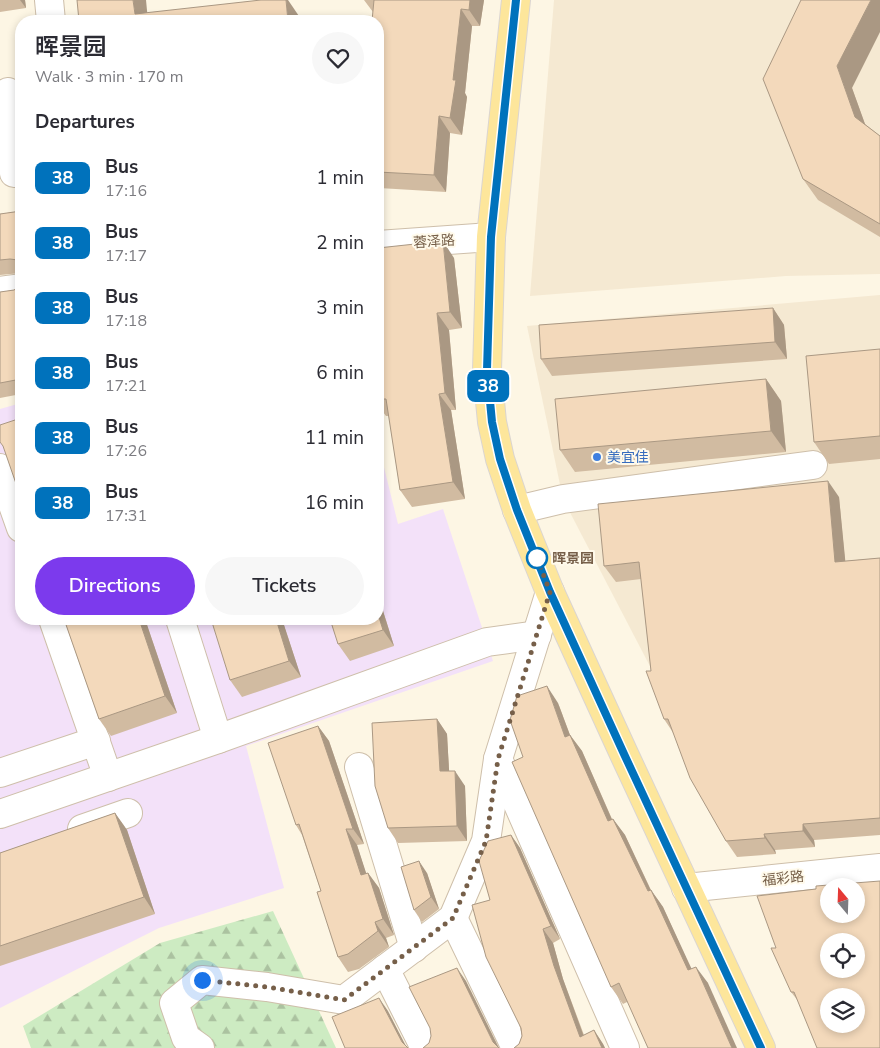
<!DOCTYPE html>
<meta charset="utf-8">
<style>
body{margin:0;font-family:"Nunito Sans","Noto Sans SC",sans-serif;background:#f7f7f7;color:#2b2b33;height:100vh;display:flex;flex-direction:column;font-size:19px;white-space:nowrap}
*{box-sizing:border-box;margin:0}
p{font-size:16px;color:#7c7c81}
.icon{flex:none;width:28px;height:28px;fill:none;stroke:currentColor;stroke-width:2;stroke-linecap:round;stroke-linejoin:round}
.map{position:relative;flex:1;overflow:hidden}
.panel{position:absolute;left:15px;top:15px;width:369px;height:610px;display:flex;flex-direction:column;background:#fff;border-radius:20px;box-shadow:0 2px 8px #0003}
.panel>*{flex:none}
.badge{padding:0 10px;border-radius:8px;font-size:18px;line-height:32px}
.needle{width:32px;rotate:341deg}
.controls{position:absolute;left:820px;top:878px;display:grid;gap:10px}
.controls a{display:grid;place-items:center;width:45px;height:45px;border-radius:50%;background:#fff;box-shadow:0 2px 8px #0003;font-size:25px}
.you{position:absolute;width:25px;height:25px;margin:-12px;border:4px solid #fff;border-radius:50%;background:#1a73e8;box-shadow:0 0 0 8px #1a73e833}
.map>.badge{position:absolute;translate:-50% -50%;box-shadow:0 0 0 2px #fff}
h2{padding:0 20px;font-size:19px;line-height:45px}
.round{display:grid;place-items:center;flex:none;width:52px;height:52px;border-radius:26px;background:#f7f7f7}
.headline{display:flex;align-items:center;justify-content:space-between;height:85px;padding:0 20px}
h1{font-size:24px;font-weight:600;line-height:38px}
.button{display:flex;gap:10px;margin-top:auto;padding:10px 20px}
.button a{flex:1;height:58px;border-radius:30px;background:#7c3aed;color:#fff;font-size:20px;font-weight:600;line-height:58px;text-align:center}
.button a+a{background:#f7f7f7;color:#2b2b33}
ul{padding:0;list-style:none}
li{display:flex;align-items:center;gap:15px;height:65px;padding:0 20px}
li div{flex:1}
li b{display:block;font-size:19px}
li em{font-style:normal}
li .badge{min-width:55px;font-weight:700;text-align:center}
.map>svg:first-child{display:block}
.residential{fill:#f5e9d2}
.education{fill:#f3e1f9}
.forest{fill:url(#forest-firs)}
.lines{fill:none;stroke-linecap:round;stroke-linejoin:round}
.minor-casing{stroke:#cebfaa;stroke-width:30}
.major-casing{stroke:#dbd5d0;stroke-width:30}
.minor{stroke:#fff;stroke-width:28}
.major{stroke:#fde69b;stroke-width:28}
.wall{fill:#d1bba1}
.shaded-wall{fill:#aa9883}
.building{fill:#f3d9bb;stroke:#aa9883;fill-rule:evenodd}
.line-casing{stroke:#fff;stroke-width:11}
.line{stroke:#0072bc;stroke-width:8}
.walk{stroke:#765f49;stroke-width:5;stroke-dasharray:0 9}
.shop-dot{fill:#3f7fe0;stroke:#fffaeb;stroke-width:2}
.stop-dot{fill:#fff;stroke:#0072bc;stroke-width:2.5}
.labels{text-anchor:middle;stroke-width:4;stroke-linejoin:round;paint-order:stroke}
.street-label{font-size:14px;fill:#765f49;stroke:#fffaeb}
.shop-label{font-size:14px;fill:#366cbe;stroke:#fffaeb;text-anchor:start}
.stop-label{font-size:14px;font-weight:bold;fill:#765f49;stroke:#fffaeb;text-anchor:start}
</style>
<div class="map">
<svg width="880" height="1048" viewBox="0 0 880 1048">
<defs>
<pattern id="forest-firs" width="22" height="20" patternUnits="userSpaceOnUse" patternTransform="scale(1.25)"><rect width="22" height="20" fill="#cdebc2"/><path d="M5 1l3.5 6h-7zM16 11l3.5 6h-7z" fill="#abc2a0"/></pattern>
</defs>
<rect width="100%" height="100%" fill="#fdf6e4"/>
<g class="residential">
<path d="M554,0H880V274L786,276L530,296Z"/>
<path d="M880,295V651L654,674L563,499L527,326Z"/>
</g>
<path class="education" d="M21,403V619H378V443L398,524L443,509L493,661L246,746L284,888L159,928L0,1008V409Z"/>
<path class="forest" d="M273,911L336,1048H31L23,1026L160,943Z"/>
<g class="lines">
<defs>
<g id="minor">
<path d="M49,0L51,21"/>
<path d="M8,92L11,154L14,173"/>
<path d="M378,245L491,237"/>
<path d="M0,291L21,288"/>
<path d="M0,468L21,528"/>
<path d="M517,510L563,499L813,465"/>
<path d="M53,619L108,777"/>
<path d="M180,619L218,739"/>
<path d="M498,759L625,1048"/>
<path d="M359,767L414,948"/>
<path d="M0,773L96,741"/>
<path d="M0,814L218,739L487,642L537,635"/>
<path d="M82,829L128,813"/>
<path d="M686,888L880,868"/>
<path d="M453,918L516,1048"/>
<path d="M385,969L425,1048"/>
<path d="M200,1048L186,1038L174,1003L202,980L267,987L344,1000L453,918L486,841L498,759L550,592"/>
</g>
<path id="major" d="M516,0L491,237L487,370L492,422L500,459L517,510L550,592L624,754L761,1048"/>
</defs>
<use href="#minor" class="minor-casing"/>
<use href="#major" class="major-casing"/>
<use href="#minor" class="minor"/>
<use href="#major" class="major"/>
</g>
<g class="wall">
<path d="M0,0H25L26,8L0,12Z"/>
<path d="M364,0H484L480,26H472L465,93L467,97L462,135L450,133L446,192L379,188L378,185V21L373,12Z"/>
<path d="M852,88L865,124L880,136V237L818,200L803,179Z"/>
<path d="M21,211V273L0,275V214Z"/>
<path d="M378,248L454,258L462,328L449,330L456,410H451L465,499L412,507L400,490L389,416H386L378,405Z"/>
<path d="M21,286V394L0,398V292L14,290Z"/>
<path d="M773,308L784,325L787,359L552,376L541,359Z"/>
<path d="M880,349V459L829,464L814,442Z"/>
<path d="M766,379L781,401L786,452L575,472L560,450Z"/>
<path d="M839,497L845,561L880,558V835L814,840L815,847L775,850L776,854L737,857L726,841L674,734L664,719L651,671L641,579L616,582L604,566Z"/>
<path d="M378,530L383,544L378,546Z"/>
<path d="M378,595L394,646L350,661L338,644L378,619Z"/>
<path d="M64,619H145L177,713L111,736L99,719Z"/>
<path d="M282,619L301,677L242,697L230,680Z"/>
<path d="M558,703L570,735L582,751L612,819H613L625,835L651,890L663,907L691,969L708,983L627,1002L623,1004L611,987Z"/>
<path d="M437,719L447,734L449,771L465,786L467,841L398,843L388,828Z"/>
<path d="M318,726L329,741L364,844L357,845L366,874L368,873L379,888L394,935L386,938L389,947L359,969L348,972L338,957L321,891L302,835L296,825Z"/>
<path d="M115,813L127,830L155,914L0,966V853Z"/>
<path d="M511,835L520,848L560,939L553,943L563,979L584,1035L594,1030L603,1044L605,1048H514L519,1044L522,1036L490,900Z"/>
<path d="M427,873L439,909L422,922L414,910Z"/>
<path d="M880,881L799,1002L791,992L776,948Z"/>
</g>
<g class="shaded-wall">
<path d="M20,0H25L26,8Z"/>
<path d="M133,0H146L148,21L135,14Z"/>
<path d="M286,0H288L301,19V21H288Z"/>
<path d="M470,0H484L480,26L469,10Z"/>
<path d="M871,0H880V32L852,88L870,138L855,117L837,66Z"/>
<path d="M461,9L472,26L465,93L467,97L462,135L450,118L453,80Z"/>
<path d="M439,116L450,133L446,192L434,175Z"/>
<path d="M443,241L454,258L462,328L450,312Z"/>
<path d="M773,308L784,325L787,359L775,342Z"/>
<path d="M437,313L449,330L456,410L445,393Z"/>
<path d="M766,379L781,401L786,452L771,431Z"/>
<path d="M439,394L451,410L465,499L453,482Z"/>
<path d="M828,481L839,497L847,578L835,562Z"/>
<path d="M378,530L383,544L378,537Z"/>
<path d="M378,595L394,646L383,630L378,614Z"/>
<path d="M139,619H145L177,713L165,696Z"/>
<path d="M276,619H282L301,677L289,661Z"/>
<path d="M547,686L558,703L577,754L565,737Z"/>
<path d="M437,719L447,734L450,786L440,771Z"/>
<path d="M318,726L329,741L364,844L353,829Z"/>
<path d="M570,735L582,751L620,838L608,821Z"/>
<path d="M455,771L465,786L467,841L457,826Z"/>
<path d="M115,813L127,830L155,914L144,897Z"/>
<path d="M613,819L625,835L659,908L648,891Z"/>
<path d="M803,824L814,840L815,847L803,831Z"/>
<path d="M346,829L357,845L372,891L361,875Z"/>
<path d="M764,834L775,850L776,854L765,838Z"/>
<path d="M511,835L520,848L560,939L551,926Z"/>
<path d="M419,861L427,873L439,909L431,897Z"/>
<path d="M368,873L379,888L394,935L383,919Z"/>
<path d="M651,890L663,907L700,987L688,970Z"/>
<path d="M375,922L386,938L389,947L378,931Z"/>
<path d="M543,929L553,943L563,979L588,1048L580,1037L554,966Z"/>
<path d="M696,967L708,983L737,1048H732Z"/>
<path d="M457,968L466,981L499,1048L493,1042Z"/>
<path d="M379,998L388,1011L407,1048L402,1042Z"/>
<path d="M594,1030L603,1044L605,1048H602Z"/>
</g>
<g class="building">
<path d="M77,0H133L135,14L261,0H286L288,21H79Z"/>
<path d="M374,0H470L469,10L461,9L453,80H456L450,118L439,116L434,175L378,172V21H372Z"/>
<path d="M801,0H871L837,66L855,117L880,136V224L803,179L763,79Z"/>
<path d="M21,211V263L18,260L10,259L0,260V214Z"/>
<path d="M443,241L450,312L437,313L445,393L439,394L453,482L400,490L386,399H378V248Z"/>
<path d="M21,286V379L0,383V292L14,290Z"/>
<path d="M773,308L775,342L541,359L539,325Z"/>
<path d="M880,349V436L814,442L806,356Z"/>
<path d="M766,379L771,431L560,450L555,399Z"/>
<path d="M21,418V498L3,446L0,442V425Z"/>
<path d="M828,481L835,562L880,558V818L803,824V831L764,834L765,838L726,841L690,778L668,719H664L646,671H651L639,562L604,566L598,504Z"/>
<path d="M378,614L383,630L338,644L330,619H378Z"/>
<path d="M64,619H139L165,696L99,719Z"/>
<path d="M211,619H276L289,661L230,680Z"/>
<path d="M547,686L565,737L570,735L608,821L613,819L648,891L651,890L688,970L696,967L732,1048H648L619,983L611,987L512,762L523,757L510,720L517,696Z"/>
<path d="M437,719L440,771H455L457,826L388,828L375,786L372,723Z"/>
<path d="M318,726L353,829H346L361,875L368,873L383,919L375,922L378,931L348,954L338,957L317,892L321,891L299,824L296,825L268,743Z"/>
<path d="M115,813L144,897L0,946V853Z"/>
<path d="M511,835L551,926L543,929L554,966L580,1037L594,1030L602,1048H514L519,1044L522,1036L521,1028L486,957L472,905L490,900L479,861L488,841Z"/>
<path d="M419,861L431,897L414,910L401,867Z"/>
<path d="M880,881V1048H817L794,992H791L771,948H776L757,896L816,889V886ZM829,886H856V914H829ZM829,941H856V969H829ZM829,996H856V1024H829Z"/>
<path d="M457,968L493,1042L499,1048H423L429,1043L431,1036L430,1028L409,987Z"/>
<path d="M379,998L402,1042L408,1048H345L332,1017Z"/>
</g>
<g class="lines">
<defs>
<path id="line" d="M516,0L491,237L487,370L492,422L500,459L517,510L550,592L624,754L761,1048"/>
</defs>
<use href="#line" class="line-casing"/>
<use href="#line" class="line"/>
<path class="walk" d="M202,980L267,987L344,1000L453,918L486,841L498,759L550,592L537,558"/>
</g>
<circle class="shop-dot" cx="597" cy="457" r="5"/>
<circle class="stop-dot" cx="537" cy="558" r="10"/>
<g class="labels">
<g class="street-label">
<text transform="translate(434 241) rotate(-4)" y="5">蓉泽路</text>
<text transform="translate(783 878) rotate(-6)" y="5">福彩路</text>
</g>
<g class="shop-label">
<text x="607" y="462">美宜佳</text>
</g>
<g class="stop-label">
<text x="552" y="563">晖景园</text>
</g>
</g>
</svg>
<div class="controls">
<a><svg class="needle" viewBox="-14 -14 28 28"><path d="M0-13l5 13h-10z" fill="#e53935"/><path d="M0 13l5-13h-10z" fill="#7c7c81"/></svg></a>
<a><svg class="icon" aria-label="locate" viewBox="0 0 24 24"><circle cx="12" cy="12" r="6"/><path d="M12 2v4M12 18v4M2 12h4M18 12h4"/></svg></a>
<a><svg class="icon" aria-label="layers" viewBox="0 0 24 24"><path d="M12 4l9 5-9 5-9-5zM3 14l9 5 9-5"/></svg></a>
</div>
<div class="you" style="left:202px;top:980px"></div>
<b class="badge" style="left:488px;top:386px;background:#0072bc;color:#fff">38</b>
<section class="panel">
<div class="headline"><div><h1>晖景园</h1><p>Walk · 3 min · 170 m</p></div><a class="round"><svg class="icon" aria-label="heart" viewBox="0 0 24 24"><path d="M12 20l-8-8c-3-5 5-10 8-4 3-6 11-1 8 4z"/></svg></a></div>
<h2>Departures</h2>
<ul>
<li><span class="badge" style="background:#0072bc;color:#fff">38</span><div><b>Bus</b><p>17:16</p></div><em>1 min</em></li>
<li><span class="badge" style="background:#0072bc;color:#fff">38</span><div><b>Bus</b><p>17:17</p></div><em>2 min</em></li>
<li><span class="badge" style="background:#0072bc;color:#fff">38</span><div><b>Bus</b><p>17:18</p></div><em>3 min</em></li>
<li><span class="badge" style="background:#0072bc;color:#fff">38</span><div><b>Bus</b><p>17:21</p></div><em>6 min</em></li>
<li><span class="badge" style="background:#0072bc;color:#fff">38</span><div><b>Bus</b><p>17:26</p></div><em>11 min</em></li>
<li><span class="badge" style="background:#0072bc;color:#fff">38</span><div><b>Bus</b><p>17:31</p></div><em>16 min</em></li>
</ul>
<div class="button"><a>Directions</a><a>Tickets</a></div>
</section>
</div>
